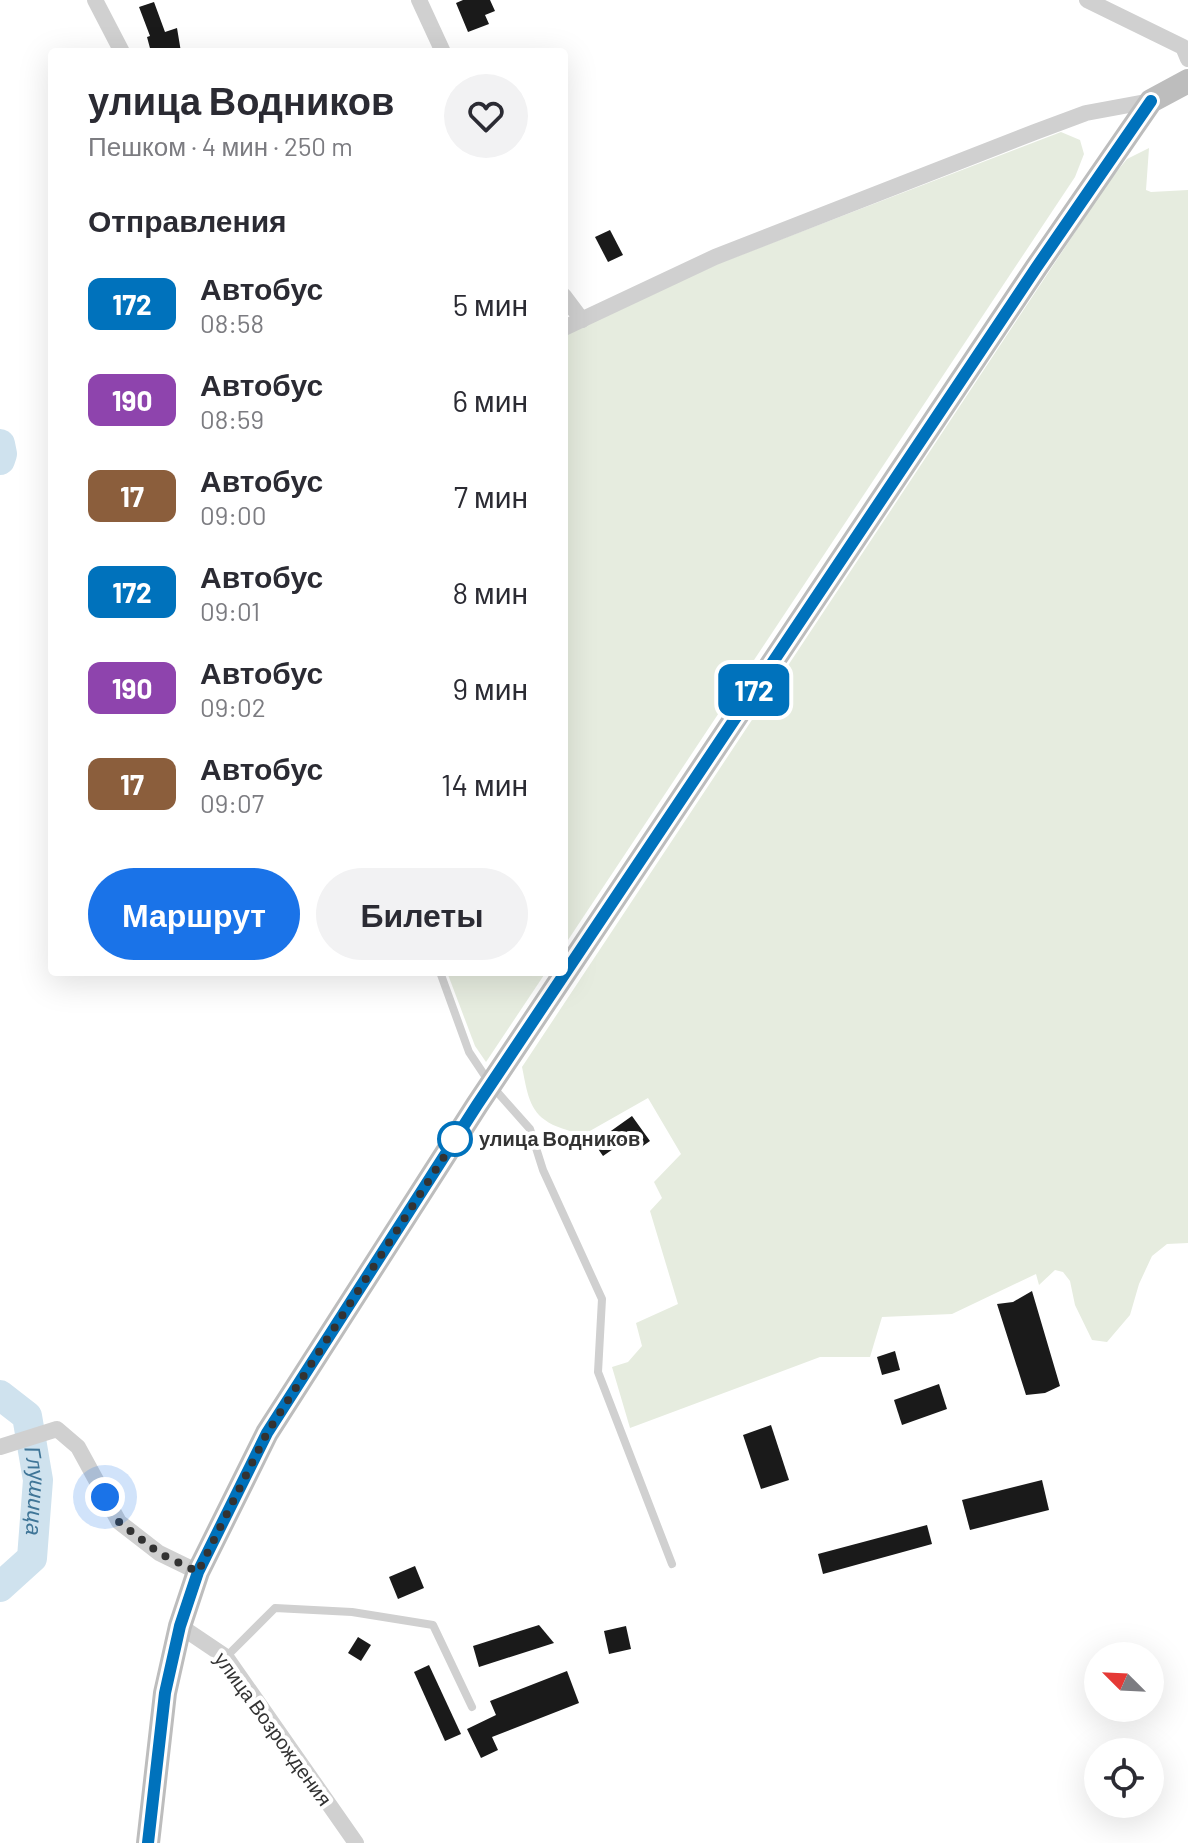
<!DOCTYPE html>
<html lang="ru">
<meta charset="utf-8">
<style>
body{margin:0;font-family:Barlow,sans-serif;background:#f2f2f3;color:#2b2b33;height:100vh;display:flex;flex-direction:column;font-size:30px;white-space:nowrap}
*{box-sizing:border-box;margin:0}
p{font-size:26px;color:#7c7c81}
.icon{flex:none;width:44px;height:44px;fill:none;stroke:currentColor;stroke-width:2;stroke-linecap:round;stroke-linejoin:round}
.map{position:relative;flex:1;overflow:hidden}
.sheet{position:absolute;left:48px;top:48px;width:520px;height:928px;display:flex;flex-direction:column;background:#fff;border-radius:8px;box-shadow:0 8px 32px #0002}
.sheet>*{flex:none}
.badge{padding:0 16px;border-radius:12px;font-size:28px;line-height:52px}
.needle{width:52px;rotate:294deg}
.fabs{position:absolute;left:1084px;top:1642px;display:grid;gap:16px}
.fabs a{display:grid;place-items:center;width:80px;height:80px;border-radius:50%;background:#fff;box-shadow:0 8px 32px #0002;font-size:40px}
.you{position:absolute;width:40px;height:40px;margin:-20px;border:6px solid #fff;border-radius:50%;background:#1a73e8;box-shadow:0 0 0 12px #1a73e833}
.map>.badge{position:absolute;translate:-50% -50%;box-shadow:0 0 0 4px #fff}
h2{padding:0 40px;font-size:30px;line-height:72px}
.round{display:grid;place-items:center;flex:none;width:84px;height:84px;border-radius:42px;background:#f2f2f3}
.summary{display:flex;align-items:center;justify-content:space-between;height:136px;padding:0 40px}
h1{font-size:38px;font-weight:600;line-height:60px}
.action{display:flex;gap:16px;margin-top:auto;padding:16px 40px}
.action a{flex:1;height:92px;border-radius:48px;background:#1a73e8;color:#fff;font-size:32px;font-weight:600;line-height:92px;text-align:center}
.action a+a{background:#f2f2f3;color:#2b2b33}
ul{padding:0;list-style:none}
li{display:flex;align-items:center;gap:24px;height:96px;padding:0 40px}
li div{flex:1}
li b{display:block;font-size:30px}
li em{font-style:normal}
li .badge{min-width:88px;font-weight:700;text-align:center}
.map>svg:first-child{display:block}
.green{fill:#e6ecdf}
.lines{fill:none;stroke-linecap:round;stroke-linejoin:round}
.river{stroke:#cfe2ee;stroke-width:30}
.building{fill:#1a1a1a}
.service{stroke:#d0d0d0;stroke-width:8}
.minor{stroke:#d0d0d0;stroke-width:16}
.secondary{stroke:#bdbdbd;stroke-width:24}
.line-casing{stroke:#fff;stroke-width:18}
.line{stroke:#0072bc;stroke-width:12}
.walk{stroke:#333;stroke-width:8;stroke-dasharray:0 14.4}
.stop-dot{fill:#fff;stroke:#0072bc;stroke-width:4}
.labels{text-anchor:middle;stroke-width:8;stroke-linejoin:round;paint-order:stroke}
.stop-label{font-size:20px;font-weight:bold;fill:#333;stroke:#fff;text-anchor:start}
.street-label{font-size:20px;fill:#333;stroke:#fff}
.water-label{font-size:22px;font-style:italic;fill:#3f7597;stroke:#fff}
</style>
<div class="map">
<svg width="1188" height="1843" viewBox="0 0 1188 1843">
<rect width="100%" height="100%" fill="#fff"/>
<g class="green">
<path d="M1061,132L1080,140L1084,154L1075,177L564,946V334L720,263Z"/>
<path d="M1149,148L1146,190L1151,192L1188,190V1243L1167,1244L1152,1256L1139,1284L1130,1315L1107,1342L1092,1340L1075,1305L1070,1281L1063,1272L1055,1270L1039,1285L1036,1274L952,1314L882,1317L870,1357H820L630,1428L612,1367L628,1362L642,1346L636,1323L678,1304L650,1211L662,1198L654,1182L681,1154L648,1098L581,1136C569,1129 555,1128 545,1120C528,1109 526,1085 522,1067L1109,181L1127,159Z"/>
<path d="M447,972H546L486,1062L475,1046Z"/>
</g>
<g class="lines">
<g class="river">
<path d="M0,444L2,454L0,460"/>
<path id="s1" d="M0,1395L27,1416L38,1480L32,1558L0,1587"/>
</g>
</g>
<g class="building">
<path d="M463,0H490L495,11L485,15L489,24L468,32L456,3Z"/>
<path d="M154,2L165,32L177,28L181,52H151L147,37L150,36L139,7Z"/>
<path d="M610,230L623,255L608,262L595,237Z"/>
<path d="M632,1116L650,1141L637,1150L629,1138L603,1156L594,1143Z"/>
<path d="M1032,1291L1060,1386L1045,1393L1026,1395L997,1304L1013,1302Z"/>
<path d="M895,1351L900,1370L882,1375L877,1357Z"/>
<path d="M939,1384L947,1409L902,1425L894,1400Z"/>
<path d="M771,1425L789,1480L761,1489L743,1435Z"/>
<path d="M1042,1480L1049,1510L970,1530L962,1500Z"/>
<path d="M927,1525L932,1544L823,1574L818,1554Z"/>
<path d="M415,1566L424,1588L398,1599L389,1577Z"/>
<path d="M539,1625L554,1643L479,1667L473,1646Z"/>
<path d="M626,1626L631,1649L609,1654L604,1631Z"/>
<path d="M358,1637L371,1645L361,1661L348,1653Z"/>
<path d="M429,1665L461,1734L445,1741L414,1672Z"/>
<path d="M567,1671L579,1703L492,1737L498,1750L481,1758L467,1729L496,1715L490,1701Z"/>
</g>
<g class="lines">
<g class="service">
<path d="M440,972L469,1052L491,1085L530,1129L543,1170L602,1299L598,1372L672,1564"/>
<path d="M226,1657L275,1608L352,1612L433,1625L472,1707"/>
</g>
<g class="minor">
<path d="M95,0L122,52"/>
<path d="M419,0L443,52"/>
<path d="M1087,0L1183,47L1188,59"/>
<path d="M564,296L582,320"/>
<path d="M564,328L715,257L1035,132L1086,113L1151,101"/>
<path d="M0,1447L57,1429L78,1447L119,1522L159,1553L198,1572"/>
<path d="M180,1626L226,1657L356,1843"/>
</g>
<path class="secondary" d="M148,1843L165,1693L180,1626L198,1572L267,1433L477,1105L1036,268L1151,101L1188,81"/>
</g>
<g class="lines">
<defs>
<path id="line" d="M148,1843L165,1693L180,1626L198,1572L267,1433L477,1105L1036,268L1151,101"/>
</defs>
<use href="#line" class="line-casing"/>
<use href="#line" class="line"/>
<path class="walk" d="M105,1497L119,1522L159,1553L198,1572L267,1433L460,1132L455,1139"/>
</g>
<circle class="stop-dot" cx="455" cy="1139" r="16"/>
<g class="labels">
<g class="stop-label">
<text x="479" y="1146">улица Водников</text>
</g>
<g class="street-label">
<text transform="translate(273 1729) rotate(54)" y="7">улица Возрождения</text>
</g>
<g class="water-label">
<text dy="8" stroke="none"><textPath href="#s1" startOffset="110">Глушица</textPath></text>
</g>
</g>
</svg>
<div class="fabs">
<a><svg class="needle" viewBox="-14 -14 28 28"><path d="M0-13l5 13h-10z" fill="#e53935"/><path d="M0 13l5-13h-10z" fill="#7c7c81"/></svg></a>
<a><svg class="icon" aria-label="locate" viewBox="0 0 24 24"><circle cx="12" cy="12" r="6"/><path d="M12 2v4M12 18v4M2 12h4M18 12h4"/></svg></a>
</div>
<div class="you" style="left:105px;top:1497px"></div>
<b class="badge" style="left:754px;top:690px;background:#0072bc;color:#fff">172</b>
<section class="sheet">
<div class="summary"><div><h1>улица Водников</h1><p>Пешком · 4 мин · 250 m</p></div><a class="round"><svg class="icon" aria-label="heart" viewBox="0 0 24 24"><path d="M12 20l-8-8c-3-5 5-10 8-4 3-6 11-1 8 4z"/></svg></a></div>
<h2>Отправления</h2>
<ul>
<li><span class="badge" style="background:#0072bc;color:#fff">172</span><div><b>Автобус</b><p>08:58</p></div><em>5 мин</em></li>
<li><span class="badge" style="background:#8e44ad;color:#fff">190</span><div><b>Автобус</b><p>08:59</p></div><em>6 мин</em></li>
<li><span class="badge" style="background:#8b5e3c;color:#fff">17</span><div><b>Автобус</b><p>09:00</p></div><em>7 мин</em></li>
<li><span class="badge" style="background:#0072bc;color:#fff">172</span><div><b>Автобус</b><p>09:01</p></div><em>8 мин</em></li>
<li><span class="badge" style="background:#8e44ad;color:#fff">190</span><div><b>Автобус</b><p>09:02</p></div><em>9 мин</em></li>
<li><span class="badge" style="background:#8b5e3c;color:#fff">17</span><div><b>Автобус</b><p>09:07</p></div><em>14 мин</em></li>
</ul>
<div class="action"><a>Маршрут</a><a>Билеты</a></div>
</section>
</div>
